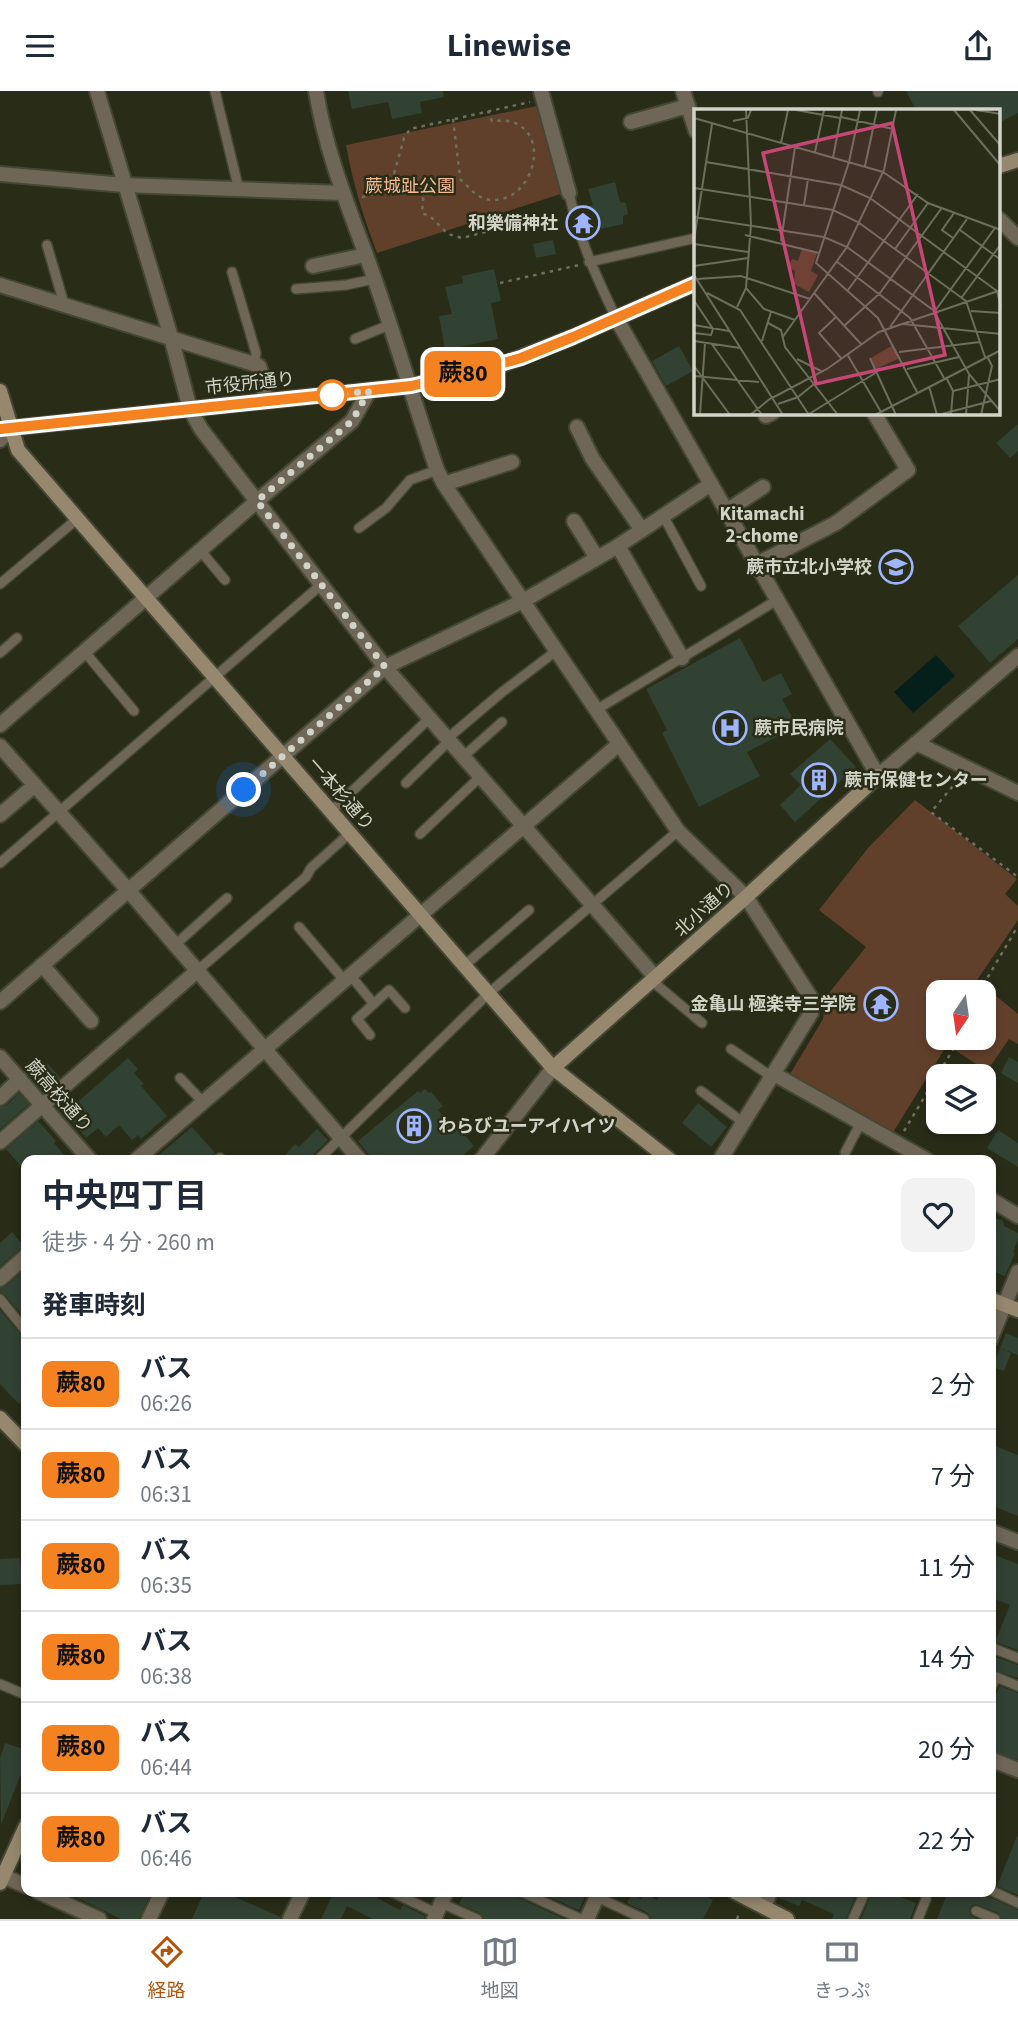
<!DOCTYPE html>
<html lang="ja">
<meta charset="utf-8">
<style>
body{margin:0;font-family:"Source Sans 3","Noto Sans JP",sans-serif;background:#f2f2f3;color:#1f2937;height:100vh;display:flex;flex-direction:column;font-size:26px;white-space:nowrap}
*{box-sizing:border-box;margin:0}
p{font-size:23px;color:#747a83}
.icon{flex:none;width:38px;height:38px;fill:none;stroke:currentColor;stroke-width:2;stroke-linecap:round;stroke-linejoin:round}
.map{position:relative;flex:1;overflow:hidden}
.side{position:absolute;left:21px;top:1064px;width:975px;height:742px;display:flex;flex-direction:column;background:#fff;border-radius:14px;box-shadow:0 4px 10px #0003}
.side>*{flex:none}
.badge{padding:0 14px;border-radius:10px;font-size:24px;line-height:46px}
.needle{width:46px;rotate:193deg}
.controls{position:absolute;left:926px;top:889px;display:grid;gap:14px}
.controls a{display:grid;place-items:center;width:70px;height:70px;border-radius:14px;background:#fff;box-shadow:0 4px 10px #0003;font-size:35px}
.you{position:absolute;width:35px;height:35px;margin:-18px;border:5px solid #fff;border-radius:50%;background:#1a73e8;box-shadow:0 0 0 10px #1a73e833}
.map>.badge{position:absolute;translate:-50% -50%;box-shadow:0 0 0 4px #fff}
h2{padding:0 21px;font-size:26px;line-height:63px}
.round{display:grid;place-items:center;flex:none;width:74px;height:74px;border-radius:14px;background:#f2f2f3}
.summary{display:flex;align-items:center;justify-content:space-between;height:119px;padding:0 21px}
h1{font-size:33px;font-weight:700;line-height:52px}
ul{padding:0;list-style:none}
li{display:flex;align-items:center;gap:21px;height:91px;padding:0 21px;border-top:2px solid #e0e1e3}
li div{flex:1}
li b{display:block;font-size:26px}
li em{font-style:normal}
li .badge{min-width:77px;font-weight:700;text-align:center}
header{display:flex;justify-content:space-between;align-items:center;height:91px;padding:0 21px;background:#fff;font-size:32px;font-weight:700}
.tab-bar{display:flex;justify-content:space-around;align-items:center;height:98px;border-top:2px solid #e0e1e3;background:#fff;font-size:19px;color:#747a83}
.tab-bar a{display:grid;justify-items:center;gap:4px}
.tab-bar .active{color:#b45309}
.map>svg:first-child{display:block}
.green{fill:#61402b;fill-rule:evenodd}
.water{fill:#051f1a}
.building{fill:#314132}
.lines{fill:none;stroke-linecap:round;stroke-linejoin:round}
.lane-casing{stroke:#444733;stroke-width:12}
.street-casing{stroke:#444733;stroke-width:18}
.secondary-casing{stroke:#444733;stroke-width:18}
.path{stroke:#6e705f;stroke-width:2.5;stroke-dasharray:3.5 5;stroke-linecap:butt}
.lane{stroke:#6e6656;stroke-width:9}
.street{stroke:#6e6656;stroke-width:14}
.secondary{stroke:#95886f;stroke-width:14}
.line-casing{stroke:#fff;stroke-width:16}
.line{stroke:#f58220;stroke-width:10}
.walk{stroke:#d2d4c8;stroke-width:7;stroke-dasharray:0 12.6}
.stop-dot{fill:#fff;stroke:#f58220;stroke-width:3.5}
.labels{text-anchor:middle;stroke-width:5;stroke-linejoin:round;paint-order:stroke}
.park-label{font-size:18px;fill:#f7ba93;stroke:#292c17}
.poi-label{font-size:18px;font-weight:bold;fill:#d2d4c8;stroke:#292c17;text-anchor:end}
.street-label{font-size:18px;fill:#d2d4c8;stroke:#292c17}
.neighbourhood-label{font-size:19px;font-weight:bold;fill:#d2d4c8;stroke:#292c17}
.inset-road{fill:none;stroke:#6d6f5e;stroke-width:2}
.view{fill:#c64776;fill-opacity:0.15;stroke:#c64776;stroke-width:3.5}
.inset-edge{fill:none;stroke:#d2d4c8;stroke-width:3.5}
</style>
<header><svg class="icon" aria-label="menu" viewBox="0 0 24 24"><path d="M4 6h16M4 12h16M4 18h16"/></svg>Linewise<svg class="icon" aria-label="share" viewBox="0 0 24 24"><path d="M12 15V3M7 8l5-5 5 5M5 13v7h14v-7"/></svg></header>
<div class="map">
<svg width="1018" height="1828" viewBox="0 0 1018 1828">
<rect width="100%" height="100%" fill="#292c17"/>
<g class="green">
<path d="M542,14L564,102L377,162C363,125 353,93 346,54Z"/>
<path d="M915,709L1017,788L1005,803L1018,815V829L977,889L1018,923V953L1009,948L987,980L947,954L892,1043L789,985L823,928L825,907L866,856L819,819L868,757ZM938,901H984V947H938Z"/>
</g>
<path class="water" d="M936,564L955,585L913,622L894,601Z"/>
<g class="building">
<path d="M348,0H443L444,6L420,11L422,22L392,28L388,11L352,18Z"/>
<path d="M906,0H1018V22L999,32V19H916Z"/>
<path d="M615,91L620,111L626,112L628,123L623,125V133L601,138L598,126L590,128L587,116L593,114L588,98Z"/>
<path d="M553,149L556,163L536,167L533,153Z"/>
<path d="M494,178L501,210L491,212L498,248L445,259L439,225L452,223L445,196L463,192L462,185Z"/>
<path d="M679,255L693,280L666,295L652,270Z"/>
<path d="M1018,333V360L1010,367L996,352Z"/>
<path d="M1018,484V548L990,572L958,535Z"/>
<path d="M740,547L763,591L781,582L792,603L782,608L797,635L747,661L760,685L699,716L662,642L667,639L646,598Z"/>
<path d="M830,648L856,676L795,731L780,714L801,694L790,683Z"/>
<path d="M1009,966L1018,971V992L1001,982Z"/>
<path d="M128,967L138,978L134,982L144,993L141,995L167,1025L141,1048L138,1044L132,1049L119,1034L106,1046L98,1037L86,1047L65,1022Z"/>
<path d="M48,973L60,986L43,1001L32,988Z"/>
<path d="M425,998L429,1002L431,1001L443,1015L438,1019L454,1038L457,1035L474,1055L457,1069H373L358,1050L418,1000L420,1002Z"/>
<path d="M19,1002L29,1013L0,1038V1016L7,1014Z"/>
<path d="M698,1012L727,1036L711,1056L682,1032Z"/>
<path d="M38,1030L56,1050L54,1052L68,1069H26V1081L6,1058Z"/>
<path d="M192,1036L215,1062L207,1069H153Z"/>
<path d="M317,1038L328,1049L313,1064L311,1069H281L295,1053L299,1056Z"/>
<path d="M998,1039L1018,1052V1076L987,1057Z"/>
<path d="M990,1125L1003,1130L1004,1135L1018,1142V1149L1013,1161L1015,1162L1005,1185L990,1179Z"/>
<path d="M12,1141L25,1156L20,1158L0,1175V1152Z"/>
<path d="M26,1178V1229L5,1204L0,1201V1197L6,1195Z"/>
<path d="M0,1219L21,1244L26,1247V1306L19,1313L0,1293Z"/>
<path d="M1006,1242L1018,1247V1264L1000,1257Z"/>
<path d="M1000,1257L1011,1262L1004,1280L992,1276Z"/>
<path d="M990,1353L1018,1364V1425L990,1414Z"/>
<path d="M990,1462L1018,1473V1559L995,1551L1010,1514L990,1506Z"/>
<path d="M20,1467L22,1493L0,1494V1468Z"/>
<path d="M990,1564L1018,1574V1587L990,1578Z"/>
<path d="M1000,1595L1018,1602V1669L990,1659V1615Z"/>
<path d="M5,1652L26,1659V1678L23,1686L20,1685L1,1734L0,1667Z"/>
<path d="M1017,1745L1018,1746V1804L997,1795Z"/>
<path d="M65,1801H151L139,1828H121Z"/>
<path d="M204,1801H223L281,1826L280,1828H192Z"/>
<path d="M334,1801H371L378,1804L377,1807L400,1819L403,1814L425,1825L424,1828H373L347,1815L341,1828H321Z"/>
<path d="M465,1801H515L519,1807L564,1828H484L480,1822L459,1813Z"/>
<path d="M538,1801H587L579,1819Z"/>
<path d="M661,1801H698L713,1809L703,1828H651L648,1822L627,1812L632,1803L641,1808L644,1802L657,1809Z"/>
<path d="M779,1801H857L846,1828H832L834,1823L802,1809L799,1815L778,1807Z"/>
<path d="M872,1801H896L895,1804L916,1812L910,1828H861Z"/>
<path d="M948,1801H977L1018,1819V1828H1002L998,1822L976,1813L971,1815L969,1820L971,1825L977,1828H937Z"/>
</g>
<g class="lines">
<defs>
<g id="lane">
<path d="M215,0L239,99"/>
<path d="M878,0V1"/>
<path d="M569,102C579,148 596,185 616,227"/>
<path d="M47,154L64,213"/>
<path d="M589,171L696,147"/>
<path d="M232,181L256,262L254,273"/>
<path d="M296,198L346,194L374,188"/>
<path d="M355,248L389,234"/>
<path d="M664,426L701,495"/>
<path d="M359,437L386,417L410,389L437,379"/>
<path d="M200,459L225,489"/>
<path d="M0,493L77,428"/>
<path d="M84,560L134,620"/>
<path d="M0,562L17,547"/>
<path d="M596,619L777,509"/>
<path d="M448,647L501,602L556,560"/>
<path d="M464,665L502,631"/>
<path d="M406,692L450,649"/>
<path d="M331,720L430,627"/>
<path d="M420,743L481,685"/>
<path d="M0,772L322,493"/>
<path d="M299,836L344,889"/>
<path d="M175,854L227,807"/>
<path d="M465,874L529,819"/>
<path d="M197,880L306,786L311,777L350,742"/>
<path d="M350,884L374,913"/>
<path d="M652,890L702,932"/>
<path d="M370,944L357,928L389,899L405,917"/>
<path d="M731,958L772,986"/>
<path d="M180,987L203,1011"/>
<path d="M701,1000L744,1032"/>
<path d="M845,1062L861,1031"/>
<path d="M217,1069L220,1067"/>
<path d="M318,1069L489,902L678,740"/>
<path d="M0,1208L26,1240"/>
<path d="M990,1556L1018,1567"/>
<path d="M0,1593L26,1604"/>
<path d="M990,1599L996,1586L1018,1595"/>
<path d="M990,1799L1018,1812"/>
<path d="M392,1801L436,1822"/>
<path d="M522,1801L581,1828"/>
<path d="M597,1806L644,1828"/>
<path d="M441,1812L477,1828"/>
<path d="M976,1820L995,1828"/>
<path d="M853,1828L865,1801"/>
<path d="M918,1828L926,1808"/>
</g>
<g id="street">
<path d="M97,0L171,246L190,318L201,338L385,576L656,887"/>
<path d="M316,0C325,57 346,110 366,164C392,235 413,308 437,379L444,393L678,740L746,806L813,910L811,922L720,1069"/>
<path d="M541,0L569,102"/>
<path d="M683,0L696,40"/>
<path d="M631,31L688,15"/>
<path d="M0,83L124,94L342,102"/>
<path d="M999,128L1018,147"/>
<path d="M313,175L366,164"/>
<path d="M0,194L254,273L259,275L262,284L265,310"/>
<path d="M616,227L878,685L1018,565"/>
<path d="M766,325L772,322"/>
<path d="M577,336L592,367L642,439"/>
<path d="M0,349L11,337"/>
<path d="M444,393L512,371"/>
<path d="M726,420L763,396"/>
<path d="M574,430L597,467"/>
<path d="M618,455L682,567"/>
<path d="M757,473L836,432L908,379L874,322"/>
<path d="M0,634L257,410L352,330L369,300"/>
<path d="M916,652L1018,702"/>
<path d="M0,655L128,799L360,1069"/>
<path d="M0,724L35,694"/>
<path d="M42,874L91,930"/>
<path d="M0,911L385,576L523,510L618,455L711,393"/>
<path d="M0,966L90,1069"/>
<path d="M774,983L927,1069"/>
<path d="M0,1007L20,988"/>
<path d="M0,1051L197,880"/>
<path d="M136,1069L619,653"/>
<path d="M481,1069L553,977"/>
<path d="M990,1108L1018,1125"/>
<path d="M0,1188L26,1165"/>
<path d="M990,1249L1018,1181"/>
<path d="M990,1440L1018,1451"/>
<path d="M990,1668L1018,1679"/>
<path d="M3,1785L26,1795"/>
<path d="M39,1801L99,1828"/>
<path d="M764,1816L770,1801"/>
<path d="M149,1828L162,1801"/>
<path d="M290,1828L303,1801"/>
<path d="M434,1828L446,1801"/>
<path d="M587,1828L599,1801"/>
</g>
<g id="secondary">
<path d="M999,75L1018,69"/>
<path d="M0,300L18,359L553,977L670,1069"/>
<path d="M0,338L410,295L501,274L573,246L696,192"/>
<path d="M553,977L746,806L878,685"/>
<path d="M990,1208L1018,1219"/>
<path d="M0,1327L26,1354"/>
<path d="M0,1792L26,1735"/>
<path d="M735,1801L787,1828"/>
</g>
</defs>
<use href="#lane" class="lane-casing"/>
<use href="#street" class="street-casing"/>
<use href="#secondary" class="secondary-casing"/>
<g class="path">
<path d="M453,28L460,86"/>
<path d="M394,83C407,115 430,90 449,86C467,81 471,118 505,107C535,97 548,44 513,31C506,29 499,30 492,30L488,20"/>
<path d="M424,98L422,122L431,126L448,143L462,147L497,138L516,135L535,138L564,126"/>
<path d="M362,106L375,103L385,87L394,83L404,47L410,38L530,11"/>
<path d="M500,192L579,174"/>
<path d="M958,689L931,721L1018,786"/>
<path d="M979,901L1018,835"/>
<path d="M904,1040L960,947"/>
<path d="M737,1828L740,1820"/>
</g>
<use href="#lane" class="lane"/>
<use href="#street" class="street"/>
<use href="#secondary" class="secondary"/>
</g>
<g class="lines">
<defs>
<path id="line" d="M0,338L411,295L479,279L521,267L573,246L696,192"/>
</defs>
<use href="#line" class="line-casing"/>
<use href="#line" class="line"/>
<path class="walk" d="M244,699L385,576L257,410L352,330L369,300L322,305L332,304"/>
</g>
<defs>
<symbol id="temple-ring" viewBox="-11 -11 22 22"><circle r="9.5" fill="#292c17" stroke="#9eb4fd" stroke-width="1.5"/><path d="M0-6L5-2H3V0L6.5 2.5H4V6H1.5V3h-3V6H-4V2.5H-6.5L-3 0V-2H-5Z" fill="#9eb4fd"/></symbol>
<symbol id="school-ring" viewBox="-11 -11 22 22"><circle r="9.5" fill="#292c17" stroke="#9eb4fd" stroke-width="1.5"/><path d="M0-5L7-2L0 1L-7-2ZM-4 1L0 2.5L4 1V4Q0 6-4 4Z" fill="#9eb4fd"/></symbol>
<symbol id="hospital-ring" viewBox="-11 -11 22 22"><circle r="9.5" fill="#292c17" stroke="#9eb4fd" stroke-width="1.5"/><path d="M-5-5h3v3.5h4V-5h3V5h-3V1.5h-4V5h-3Z" fill="#9eb4fd"/></symbol>
<symbol id="building-ring" viewBox="-11 -11 22 22"><circle r="9.5" fill="#292c17" stroke="#9eb4fd" stroke-width="1.5"/><path d="M-4-6H4V6H1V3H-1V6H-4ZM-2.5-4.3h1.7v1.8h-1.7ZM.8-4.3h1.7v1.8H.8ZM-2.5-1h1.7V.8h-1.7ZM.8-1h1.7V.8H.8Z" fill="#9eb4fd"/></symbol>
</defs>
<g fill-rule="evenodd">
<use href="#temple-ring" x="564" y="113" width="38" height="38"/>
<use href="#school-ring" x="877" y="457" width="38" height="38"/>
<use href="#hospital-ring" x="711" y="618" width="38" height="38"/>
<use href="#building-ring" x="800" y="670" width="38" height="38"/>
<use href="#temple-ring" x="862" y="894" width="38" height="38"/>
<use href="#building-ring" x="395" y="1016" width="38" height="38"/>
</g>
<circle class="stop-dot" cx="332" cy="304" r="14"/>
<g class="labels">
<g class="park-label">
<text x="410" y="101">蕨城趾公園</text>
</g>
<g class="poi-label">
<text x="558" y="138">和樂備神社</text>
<text x="872" y="482">蕨市立北小学校</text>
<text x="754" y="643" text-anchor="start">蕨市民病院</text>
<text x="844" y="695" text-anchor="start">蕨市保健センター</text>
<text x="856" y="919">金亀山 極楽寺三学院</text>
<text x="438" y="1041" text-anchor="start">わらびユーアイハイツ</text>
</g>
<g class="street-label">
<text transform="translate(250 292) rotate(-6)" y="6">市役所通り</text>
<text transform="translate(341 703) rotate(49)" y="6">一本杉通り</text>
<text transform="translate(704 818) rotate(-42)" y="6">北小通り</text>
<text transform="translate(59 1005) rotate(49)" y="6">蕨高校通り</text>
</g>
<g class="neighbourhood-label">
<text x="762" y="429">Kitamachi<tspan x="762" dy="22">2-chome</tspan></text>
</g>
</g>
<g transform="translate(694 18)">
<rect width="306" height="306" fill="#292c17"/>
<path d="M108,140L123,144L117,162L124,166L115,183L100,175L101,162L94,158L98,150L104,152ZM199,236L206,249L182,260L177,249Z" fill="#61402b"/>
<path class="inset-road" d="M102,1L146,9M166,1L155,53L122,154L184,209L223,283M260,1L307,57M276,1L307,37M282,1L307,5M147,8L199,20M0,9L189,63L234,94L307,121M39,12L54,9L57,1M87,34L94,1M121,43L130,1M139,49L148,1M12,53L147,76L176,89L303,182L307,198M171,57L183,1M0,79L139,101L164,113L272,192L291,248M110,96L114,70M0,108L130,128L153,138L239,201L275,265L307,303M266,121L307,151M51,126L125,144M259,129L248,121L260,104M0,131L18,15M87,132L101,38M0,135L54,143M201,140L234,94M142,152L216,209L250,269M0,157L54,149M0,166L89,306M3,170L47,167L116,190M52,179L70,200L101,211M154,181L224,85M13,184L46,201L115,306M120,184L167,235M268,188L307,135M43,198L52,179L57,116L52,1M241,202L301,119M277,202L307,204M142,208L125,224L147,249M74,214L87,221L91,238L144,306M209,215L307,225M0,216L35,222M150,217L186,184L247,100M196,218L273,110M0,224L17,226L19,220L1,193M88,229L153,138L190,61L202,1M0,232L46,239M68,232L77,203M17,234L68,306M205,243L286,233M153,245L187,303M176,249L202,306M103,250L127,262M0,257L36,306M213,260L265,248M0,267L65,273M252,268L259,282L257,305M235,277L243,306M259,282L307,270M78,289L133,260L185,223L307,181M84,295L104,288L120,275M115,305L183,263M6,306L11,234M56,306L77,289M181,306L307,241M244,306L297,292M272,306L275,266M287,306L298,257L293,247"/>
<path class="view" d="M198,14L251,246L122,275L69,44Z"/>
<rect width="306" height="306" class="inset-edge"/>
</g>
</svg>
<div class="controls">
<a><svg class="needle" viewBox="-14 -14 28 28"><path d="M0-13l5 13h-10z" fill="#e53935"/><path d="M0 13l5-13h-10z" fill="#747a83"/></svg></a>
<a><svg class="icon" aria-label="layers" viewBox="0 0 24 24"><path d="M12 4l9 5-9 5-9-5zM3 14l9 5 9-5"/></svg></a>
</div>
<div class="you" style="left:244px;top:699px"></div>
<b class="badge" style="left:463px;top:283px;background:#f58220;color:#111">蕨80</b>
<section class="side">
<div class="summary"><div><h1>中央四丁目</h1><p>徒歩 · 4 分 · 260 m</p></div><a class="round"><svg class="icon" aria-label="heart" viewBox="0 0 24 24"><path d="M12 20l-8-8c-3-5 5-10 8-4 3-6 11-1 8 4z"/></svg></a></div>
<h2>発車時刻</h2>
<ul>
<li><span class="badge" style="background:#f58220;color:#111">蕨80</span><div><b>バス</b><p>06:26</p></div><em>2 分</em></li>
<li><span class="badge" style="background:#f58220;color:#111">蕨80</span><div><b>バス</b><p>06:31</p></div><em>7 分</em></li>
<li><span class="badge" style="background:#f58220;color:#111">蕨80</span><div><b>バス</b><p>06:35</p></div><em>11 分</em></li>
<li><span class="badge" style="background:#f58220;color:#111">蕨80</span><div><b>バス</b><p>06:38</p></div><em>14 分</em></li>
<li><span class="badge" style="background:#f58220;color:#111">蕨80</span><div><b>バス</b><p>06:44</p></div><em>20 分</em></li>
<li><span class="badge" style="background:#f58220;color:#111">蕨80</span><div><b>バス</b><p>06:46</p></div><em>22 分</em></li>
</ul>
</section>
</div>
<nav class="tab-bar">
<a class="active"><svg class="icon" aria-label="directions" viewBox="0 0 24 24"><path d="M12 3l9 9-9 9-9-9zM9 14v-3h6M13 9l2 2-2 2"/></svg>経路</a>
<a><svg class="icon" aria-label="map" viewBox="0 0 24 24"><path d="M3 6l6-2 6 2 6-2v14l-6 2-6-2-6 2zM9 4v14M15 6v14"/></svg>地図</a>
<a><svg class="icon" aria-label="tickets" viewBox="0 0 24 24"><path d="M3 7h18v10H3zM15 7v10"/></svg>きっぷ</a>
</nav>
